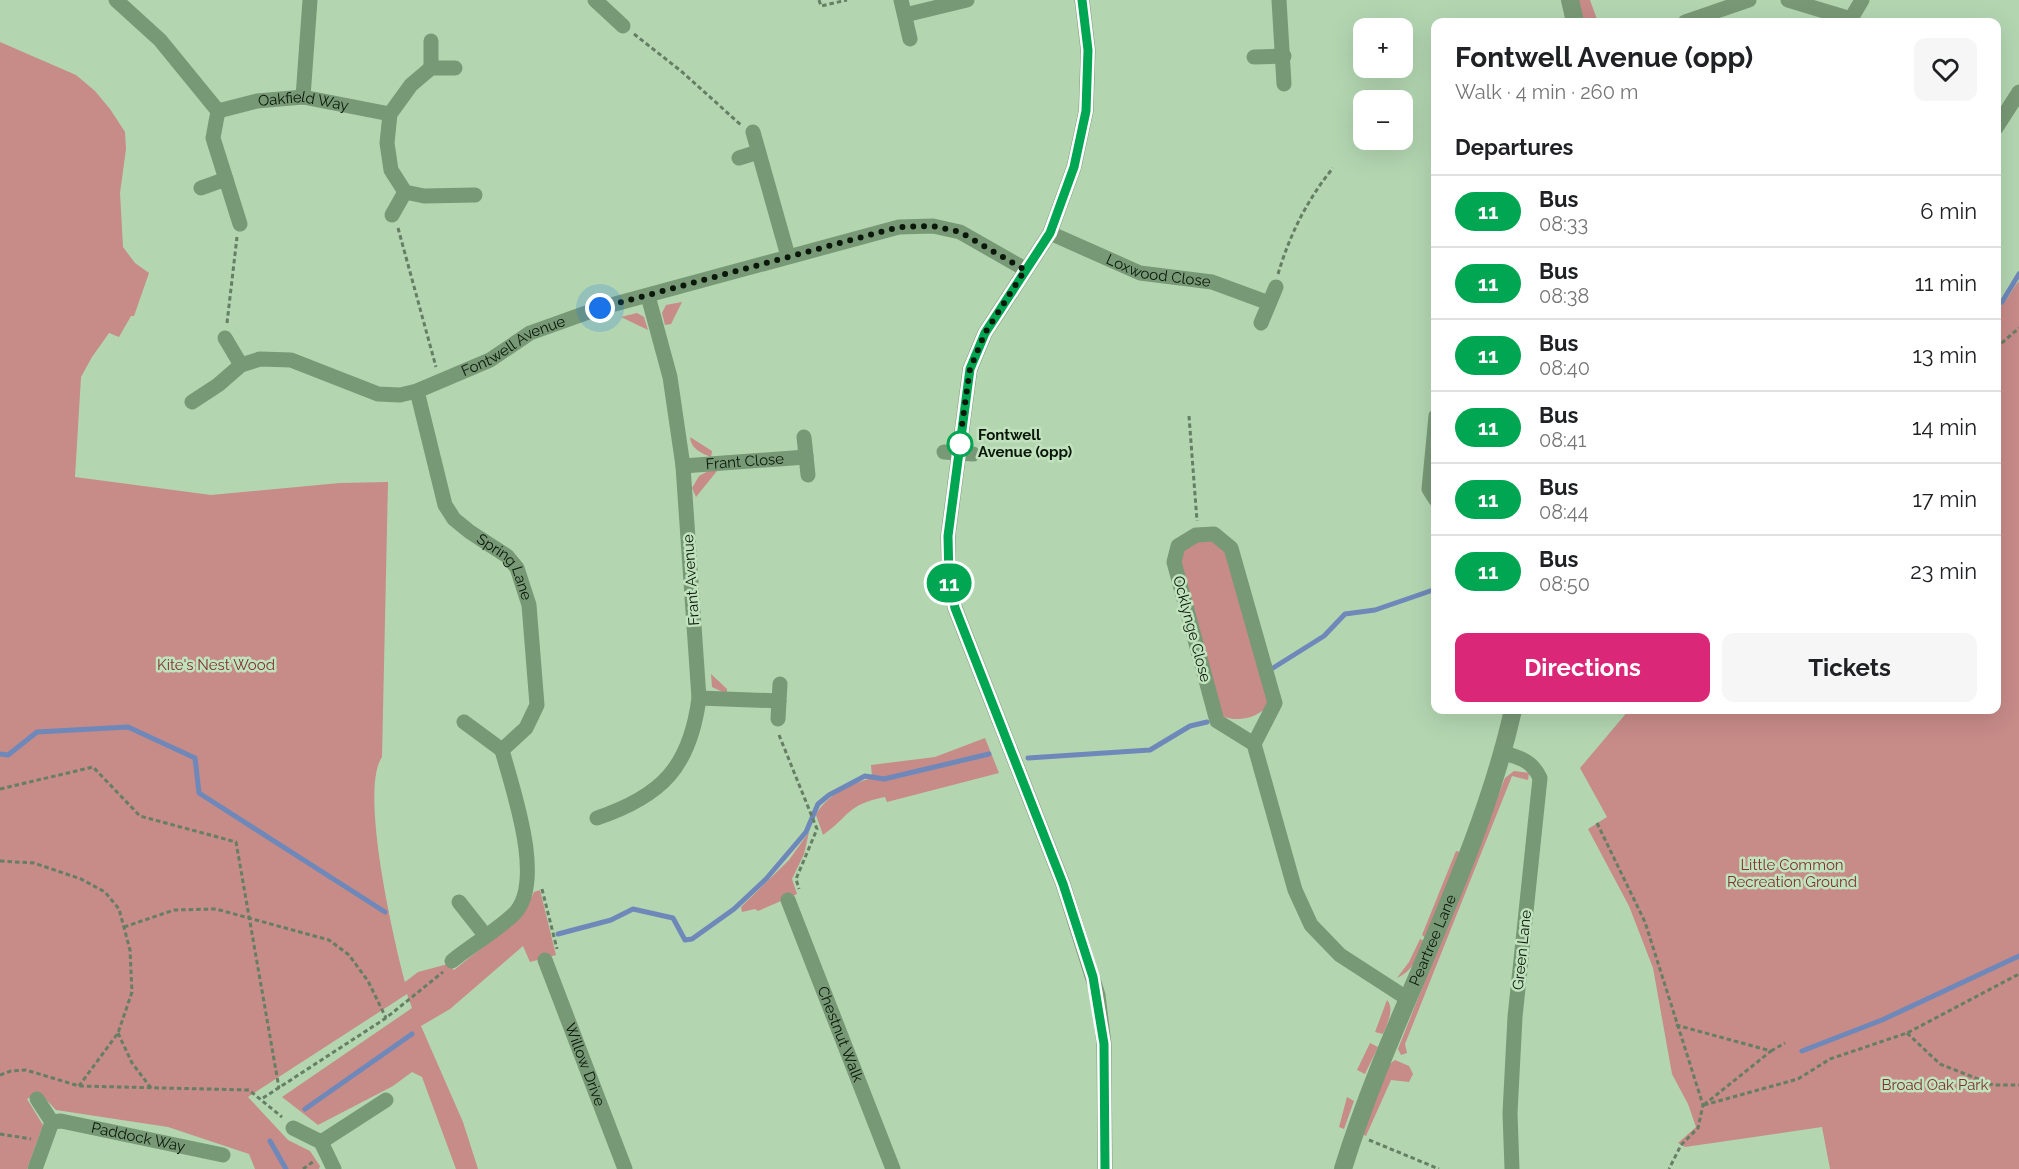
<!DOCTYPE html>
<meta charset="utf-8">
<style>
body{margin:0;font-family:Raleway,sans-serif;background:#f6f6f6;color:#202124;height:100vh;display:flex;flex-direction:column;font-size:22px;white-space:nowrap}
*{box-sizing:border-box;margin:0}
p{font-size:20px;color:#757577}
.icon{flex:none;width:33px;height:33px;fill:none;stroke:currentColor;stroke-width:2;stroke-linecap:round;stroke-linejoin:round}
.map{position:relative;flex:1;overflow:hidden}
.drawer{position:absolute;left:1431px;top:18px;width:570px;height:696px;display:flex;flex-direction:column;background:#fff;border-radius:12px;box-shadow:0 6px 24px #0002}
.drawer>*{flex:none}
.badge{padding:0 12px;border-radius:20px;font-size:21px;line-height:39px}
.tools{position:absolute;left:1353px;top:18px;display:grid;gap:12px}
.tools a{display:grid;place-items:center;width:60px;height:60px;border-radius:12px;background:#fff;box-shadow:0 6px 24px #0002;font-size:30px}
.you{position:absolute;width:30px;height:30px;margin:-15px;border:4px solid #fff;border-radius:50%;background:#1a73e8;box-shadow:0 0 0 9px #1a73e833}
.map>.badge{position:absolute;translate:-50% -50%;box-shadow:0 0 0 3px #fff}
h2{padding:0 24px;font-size:22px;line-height:54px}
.round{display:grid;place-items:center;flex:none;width:63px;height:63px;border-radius:12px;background:#f6f6f6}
.head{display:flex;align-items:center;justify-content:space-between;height:102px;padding:0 24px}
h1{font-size:28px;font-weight:700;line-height:45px}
.button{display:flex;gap:12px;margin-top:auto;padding:12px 24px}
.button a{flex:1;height:69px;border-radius:12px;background:#db2777;color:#fff;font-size:24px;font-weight:700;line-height:69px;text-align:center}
.button a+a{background:#f6f6f6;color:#202124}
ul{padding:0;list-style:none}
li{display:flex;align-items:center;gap:18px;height:72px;padding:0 24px;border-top:2px solid #e0e0e0}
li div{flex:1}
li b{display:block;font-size:22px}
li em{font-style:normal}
li .badge{min-width:66px;font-weight:700;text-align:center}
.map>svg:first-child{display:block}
.green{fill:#c78b88}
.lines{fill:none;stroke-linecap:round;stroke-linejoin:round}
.stream{stroke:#6f88ba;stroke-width:5}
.path{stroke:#657e64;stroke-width:3;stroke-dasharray:4.5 3;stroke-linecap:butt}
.minor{stroke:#789976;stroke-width:15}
.tertiary{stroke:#789976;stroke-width:18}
.line-casing{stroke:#fff;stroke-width:14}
.line{stroke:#00a651;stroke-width:9}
.walk{stroke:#0a170a;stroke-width:6;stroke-dasharray:0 10.8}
.stop-dot{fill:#fff;stroke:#00a651;stroke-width:3}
.labels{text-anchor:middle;stroke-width:5;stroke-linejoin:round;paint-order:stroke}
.street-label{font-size:15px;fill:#0a170a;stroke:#c0e3bd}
.stop-label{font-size:15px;font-weight:bold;fill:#0a170a;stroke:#c0e3bd;text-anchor:start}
.park-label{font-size:15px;fill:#813131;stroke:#c0e3bd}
</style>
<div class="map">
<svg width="2019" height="1169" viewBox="0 0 2019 1169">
<rect width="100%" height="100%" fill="#b3d6b1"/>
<g class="green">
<path d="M1578,0H1590L1598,22H1583Z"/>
<path d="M0,42L76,75L95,91L110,109L125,132L126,149L120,193L123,247L135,263L149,273L134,316H131L119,337L109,333L92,357L81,377L75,477L211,495L340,483L388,482L382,757C359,790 394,941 405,982L418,972L448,964L454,970L517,920L525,911L534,892L540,890L556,955L530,962L523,946L450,1009L421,1026L463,1122L478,1169H456L422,1077L412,1072L393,1086L318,1125L282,1097L412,1008L407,994L248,1097L288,1140L310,1151L320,1166L319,1169H255L249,1154L168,1127L56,1110L40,1093L27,1099L43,1125L27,1169H0Z"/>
<path d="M2019,281V1169H1830L1822,1127L1685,1147L1678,1143L1696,1127L1688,1104L1672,1074L1653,968L1629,906L1588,829L1607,817L1580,768L1629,710H1996L1997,309C2007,303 2011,290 2019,281Z"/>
<path d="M682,302L671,324L665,325L662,313L666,305Z"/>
<path d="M637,313L644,317L648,330L621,317Z"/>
<path d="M690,437L712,451L711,457C701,453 691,449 690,437Z"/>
<path d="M712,469L717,471L696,497L692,488L699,476Z"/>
<path d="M1212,540L1225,550L1269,703C1260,718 1238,723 1222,716L1180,561L1183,549L1198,541Z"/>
<path d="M711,674L727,689V694L712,687Z"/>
<path d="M985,738L999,773L887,802L885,797C846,805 851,815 823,835L816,815C825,796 852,783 872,778L871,765L935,757Z"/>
<path d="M1514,771L1529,773L1528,780L1512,776L1405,1044L1407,1053L1401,1055L1398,1049L1505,778Z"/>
<path d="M809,832L804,854L792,879L797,894L758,911L755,909L742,912L741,907L789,860Z"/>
<path d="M1456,851L1460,852L1426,938L1422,935Z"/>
<path d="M1420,939L1425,941C1418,956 1413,971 1397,978L1409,962Z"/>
<path d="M1387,1000C1395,1009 1387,1024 1383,1034L1375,1032Z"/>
<path d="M1370,1043L1378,1047L1365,1074L1357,1070Z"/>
<path d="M1395,1060L1409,1066L1413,1074L1409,1082L1391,1080L1366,1136L1360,1133L1387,1066Z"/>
<path d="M1347,1097L1354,1101L1344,1129L1339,1127Z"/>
</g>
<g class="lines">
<g class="stream">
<path d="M1996,306L2002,302L2019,274"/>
<path d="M1273,668L1324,636L1345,614L1375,610L1436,589"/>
<path d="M0,754L8,755L37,732L128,727L195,758L199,793L385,912"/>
<path d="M1028,758L1150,750L1190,726L1207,722"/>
<path d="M558,934L611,920L633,909L673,918L685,940L692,939L734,909L766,879L806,832L818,804L829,795L865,776L884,779L989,754"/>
<path d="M1802,1051L1882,1020L2019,956"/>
<path d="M305,1109L412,1034"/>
<path d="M270,1141L286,1169"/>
</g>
<g class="path">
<path d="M819,0L821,6L847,0"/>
<path d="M634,34L681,71L741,125"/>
<path d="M398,228L436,367"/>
<path d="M1278,274C1290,234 1307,200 1333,168"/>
<path d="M227,323L237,237"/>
<path d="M1996,348L2019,328"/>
<path d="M1189,416L1197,521"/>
<path d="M779,735L817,829L796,879L799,889"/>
<path d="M0,789L93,767L140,816L236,842L279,1088"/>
<path d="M1597,823L1645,922L1703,1105L1698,1128L1681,1145L1669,1169"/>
<path d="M0,861L34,863L81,879L105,892L119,909L130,950L132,992L118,1033L79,1086"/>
<path d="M542,889L557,949"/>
<path d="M124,927L174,910L216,909L329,940L349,955L368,981L386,1018"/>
<path d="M1676,1025L1771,1051L1705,1104"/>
<path d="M118,1033L132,1063L151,1088"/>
<path d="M1907,1033L1940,1064L1993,1085H2019"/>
<path d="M1771,1051L1785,1043"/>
<path d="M0,1075L11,1071L26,1070L79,1086L249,1090L282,1117"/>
<path d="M263,1098L386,1018L443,972"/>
<path d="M1704,1105L1798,1079L1830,1059L1907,1033L2019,974"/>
<path d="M0,1134L31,1139"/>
<path d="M1369,1140L1439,1169"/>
<path d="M303,1169L314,1161"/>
</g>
<g class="minor">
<path d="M116,0L160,40L218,111L213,138L240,224"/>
<path d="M595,0L623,26"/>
<path d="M901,0L910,39"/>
<path d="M1082,0L1088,50L1086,111L1074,167L1050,233L985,333L970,369L948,536L949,580L955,608L1063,884L1098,995L1104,1044L1105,1169"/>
<path d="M1279,0L1284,84"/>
<path d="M1788,0L1851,19"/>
<path d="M905,15L967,0"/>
<path d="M1685,22L1749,0"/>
<path d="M1849,22L1862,0"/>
<path d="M431,41V68"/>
<path d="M1254,57L1284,56"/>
<path d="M455,68H431L411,85L390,114L387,143L391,170L405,192L424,196L475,195"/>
<path d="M303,97L310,0"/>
<path id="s1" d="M218,111L257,101L303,97L390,114"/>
<path d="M1996,128L2019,92"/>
<path d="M753,132L788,256"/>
<path d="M739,158L758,152"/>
<path d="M201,188L226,179"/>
<path d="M392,215L405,192"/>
<path id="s2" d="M1050,233L1140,273L1212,282L1269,303"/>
<path d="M1261,323L1276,287"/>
<path d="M225,338L241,365"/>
<path id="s3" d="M417,391L445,505L454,519L470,532L507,556L517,568L529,605L537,705L526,728L502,750C512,788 546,882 514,914C496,931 472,945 452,961"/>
<path id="s4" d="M192,402L218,385L241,365L260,359L291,360L378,394L400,395L417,391L490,360L530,333L600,308L899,227L933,226L960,232L1025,269"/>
<path d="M1436,416L1429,489L1436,500"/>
<path d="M804,437L808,475"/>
<path d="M944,452L973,454"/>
<path id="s5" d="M683,466L806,457"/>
<path d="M699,698L779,701"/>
<path d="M778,719L780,684"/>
<path d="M464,722L502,750"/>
<path d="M1254,744L1217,721L1174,562L1178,546L1196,535L1214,534L1231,548L1275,703L1254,744L1295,890L1311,925L1340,955L1408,999"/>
<path d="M1504,753C1521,758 1532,761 1540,778L1515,1017L1510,1113L1512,1169"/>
<path d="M597,818C662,796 690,767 699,698L683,466L670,377L648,296"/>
<path id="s6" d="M788,900L893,1169"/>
<path d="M459,902L485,935"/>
<path id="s7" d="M545,960L625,1169"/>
<path d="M37,1099L52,1122"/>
<path d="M293,1128L321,1142L334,1169"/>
<path d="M321,1142L386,1100"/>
<path id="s8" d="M35,1169L52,1122L61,1121L223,1155"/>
</g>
<g class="tertiary">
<path d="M1570,0L1575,22"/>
<path id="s9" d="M1343,1169C1391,1013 1477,870 1513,710"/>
</g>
</g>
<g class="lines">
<defs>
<path id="line" d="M1082,0L1088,50L1086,111L1074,167L1050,233L985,333L970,369L948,536L949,580L955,608L1063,884L1093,977L1104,1044L1105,1169"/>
</defs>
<use href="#line" class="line-casing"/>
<use href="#line" class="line"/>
<path class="walk" d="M600,308L899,227L933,226L960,232L1025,270L985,333L970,369L958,453L960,444"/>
</g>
<circle class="stop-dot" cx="960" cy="444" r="12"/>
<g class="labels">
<g class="street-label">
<text dy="5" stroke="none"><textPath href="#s1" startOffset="87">Oakfield Way</textPath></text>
<text dy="5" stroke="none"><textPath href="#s2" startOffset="116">Loxwood Close</textPath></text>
<text dy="5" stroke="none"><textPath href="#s4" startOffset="352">Fontwell Avenue</textPath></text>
<text dy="5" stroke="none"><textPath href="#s5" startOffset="62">Frant Close</textPath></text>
<text dy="5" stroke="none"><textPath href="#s3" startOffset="206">Spring Lane</textPath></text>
<text transform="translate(691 580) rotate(-94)" y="5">Frant Avenue</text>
<text transform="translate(1192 629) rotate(75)" y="5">Ocklynge Close</text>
<text dy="5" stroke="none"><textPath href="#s9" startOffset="246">Peartree Lane</textPath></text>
<text transform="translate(1522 950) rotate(-84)" y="5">Green Lane</text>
<text dy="5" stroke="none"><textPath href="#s6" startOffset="144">Chestnut Walk</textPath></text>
<text dy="5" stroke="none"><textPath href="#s7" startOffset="112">Willow Drive</textPath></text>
<text dy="5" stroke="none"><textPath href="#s8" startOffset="138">Paddock Way</textPath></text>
</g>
<g class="stop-label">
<text x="978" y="440">Fontwell<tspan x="978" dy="17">Avenue (opp)</tspan></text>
</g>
<g class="park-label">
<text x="216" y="670">Kite's Nest Wood</text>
<text x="1792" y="870">Little Common<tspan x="1792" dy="17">Recreation Ground</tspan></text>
<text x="1935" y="1090">Broad Oak Park</text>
</g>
</g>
</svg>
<div class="tools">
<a>+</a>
<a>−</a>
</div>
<div class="you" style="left:600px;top:308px"></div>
<b class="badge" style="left:949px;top:583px;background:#00a651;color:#fff">11</b>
<section class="drawer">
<div class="head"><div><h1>Fontwell Avenue (opp)</h1><p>Walk · 4 min · 260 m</p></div><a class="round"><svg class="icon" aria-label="heart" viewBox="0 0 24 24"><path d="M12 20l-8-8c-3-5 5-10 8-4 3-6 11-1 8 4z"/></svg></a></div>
<h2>Departures</h2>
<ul>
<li><span class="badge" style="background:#00a651;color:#fff">11</span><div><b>Bus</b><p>08:33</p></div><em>6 min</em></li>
<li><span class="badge" style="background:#00a651;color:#fff">11</span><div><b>Bus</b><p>08:38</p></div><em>11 min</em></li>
<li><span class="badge" style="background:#00a651;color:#fff">11</span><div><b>Bus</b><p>08:40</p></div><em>13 min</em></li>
<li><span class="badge" style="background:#00a651;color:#fff">11</span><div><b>Bus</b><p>08:41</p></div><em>14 min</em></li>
<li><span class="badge" style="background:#00a651;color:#fff">11</span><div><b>Bus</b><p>08:44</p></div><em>17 min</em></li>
<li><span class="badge" style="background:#00a651;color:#fff">11</span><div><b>Bus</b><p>08:50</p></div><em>23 min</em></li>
</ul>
<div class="button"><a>Directions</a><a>Tickets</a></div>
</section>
</div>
